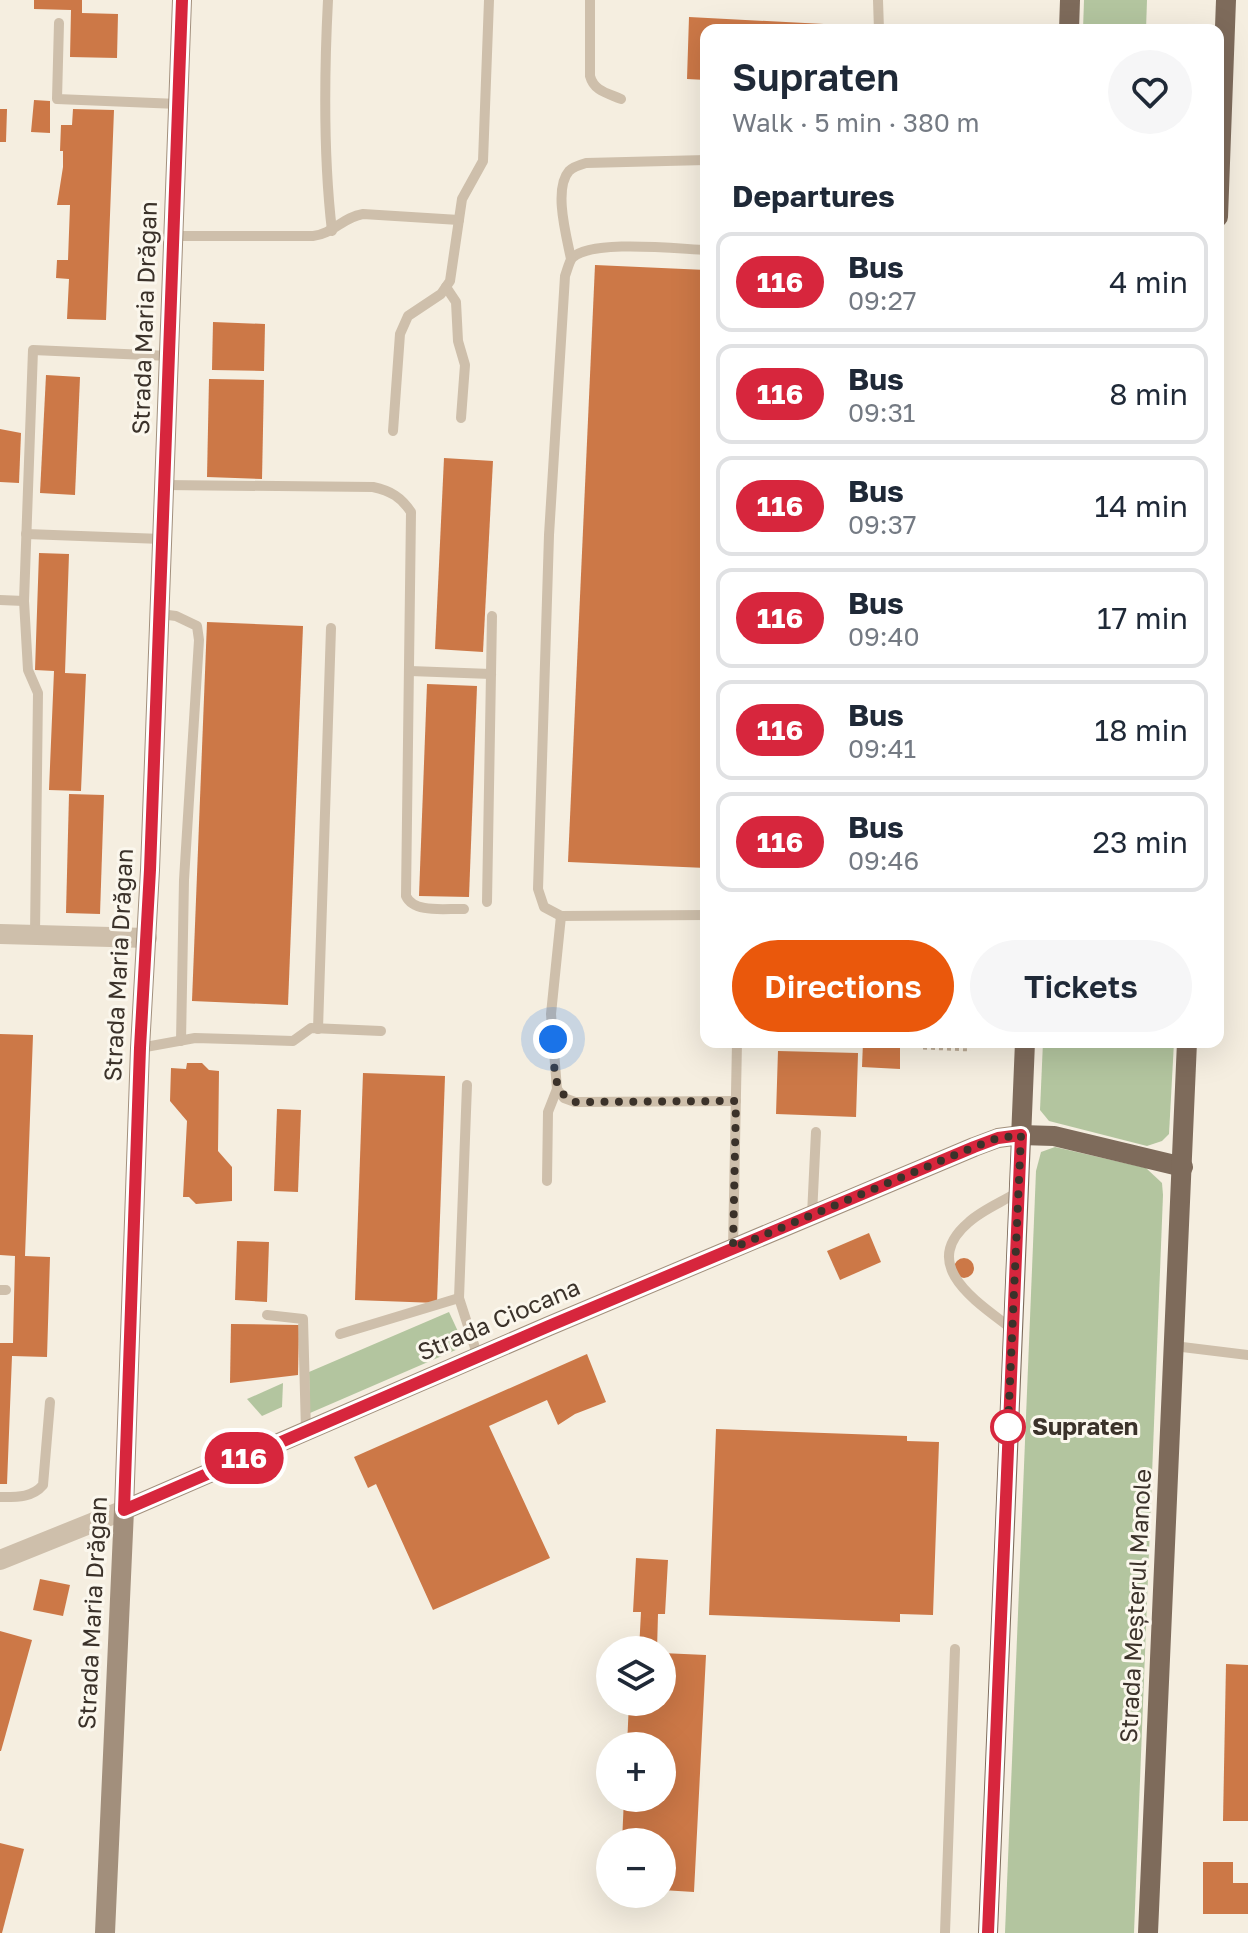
<!DOCTYPE html>
<meta charset="utf-8">
<style>
body{margin:0;font-family:"Golos Text",sans-serif;background:#f6f6f7;color:#1f2937;height:100vh;display:flex;flex-direction:column;font-size:30px;white-space:nowrap}
*{box-sizing:border-box;margin:0}
p{font-size:26px;color:#747a83}
.icon{flex:none;width:44px;height:44px;fill:none;stroke:currentColor;stroke-width:2;stroke-linecap:round;stroke-linejoin:round}
.map{position:relative;flex:1;overflow:hidden}
.drawer{position:absolute;left:700px;top:24px;width:524px;height:1024px;display:flex;flex-direction:column;background:#fff;border-radius:16px;box-shadow:0 8px 32px #0002}
.drawer>*{flex:none}
.badge{padding:0 16px;border-radius:26px;font-size:28px;line-height:52px}
.fabs{position:absolute;left:596px;top:1636px;display:grid;gap:16px}
.fabs a{display:grid;place-items:center;width:80px;height:80px;border-radius:50%;background:#fff;box-shadow:0 8px 32px #0002;font-size:40px}
.you{position:absolute;width:40px;height:40px;margin:-20px;border:6px solid #fff;border-radius:50%;background:#1a73e8;box-shadow:0 0 0 12px #1a73e833}
.map>.badge{position:absolute;translate:-50% -50%;box-shadow:0 0 0 4px #fff}
h2{padding:0 32px;font-size:30px;line-height:72px}
.round{display:grid;place-items:center;flex:none;width:84px;height:84px;border-radius:42px;background:#f6f6f7}
.head{display:flex;align-items:center;justify-content:space-between;height:136px;padding:0 32px}
h1{font-size:38px;font-weight:600;line-height:60px}
.button{display:flex;gap:16px;margin-top:auto;padding:16px 32px}
.button a{flex:1;height:92px;border-radius:48px;background:#ea580c;color:#fff;font-size:32px;font-weight:600;line-height:92px;text-align:center}
.button a+a{background:#f6f6f7;color:#1f2937}
ul{padding:0;list-style:none}
li{display:flex;align-items:center;gap:24px;height:100px;margin:0 16px 12px;padding:0 16px;border:4px solid #e0e1e3;border-radius:16px}
li div{flex:1}
li b{display:block;font-size:30px}
li em{font-style:normal}
li .badge{min-width:88px;font-weight:700;text-align:center}
.map>svg:first-child{display:block}
.green{fill:#b3c59f}
.building{fill:#cc7847}
.lines{fill:none;stroke-linecap:round;stroke-linejoin:round}
.path{stroke:#baaa95;stroke-width:3;stroke-dasharray:4 4;stroke-linecap:butt}
.lane{stroke:#cebfab;stroke-width:10}
.street{stroke:#cebfab;stroke-width:20}
.secondary{stroke:#a28f7c;stroke-width:20}
.primary{stroke:#7e6b5b;stroke-width:20}
.line-casing{stroke:#fff;stroke-width:18}
.line{stroke:#d7263d;stroke-width:12}
.walk{stroke:#3b322a;stroke-width:8;stroke-dasharray:0 14.4}
.stop-dot{fill:#fff;stroke:#d7263d;stroke-width:4}
.labels{text-anchor:middle;stroke-width:6;stroke-linejoin:round;paint-order:stroke}
.street-label{font-size:24px;fill:#3b322a;stroke:#fbf7ed}
.stop-label{font-size:24px;font-weight:bold;fill:#3b322a;stroke:#fbf7ed;text-anchor:start}
</style>
<div class="map">
<svg width="1248" height="1933" viewBox="0 0 1248 1933">
<rect width="100%" height="100%" fill="#f5eee0"/>
<g class="green">
<path d="M1084,0H1147L1146,30H1083Z"/>
<path d="M1043,1042H1174L1169,1134L1162,1141L1147,1146L1049,1121L1040,1110Z"/>
<path d="M1055,1147L1146,1168L1162,1183L1163,1195L1134,1933H1005L1036,1171L1041,1152Z"/>
<path d="M449,1312L461,1338L458,1349L310,1413L309,1372Z"/>
<path d="M283,1383L282,1407L262,1416L247,1399Z"/>
</g>
<g class="building">
<path d="M34,0H82V13L118,14L117,58L70,57L71,10L34,9Z"/>
<path d="M689,17L862,26V30H706V80L687,79Z"/>
<path d="M34,100L50,101V133L31,132Z"/>
<path d="M0,109H7L6,142H0Z"/>
<path d="M73,109L114,110L106,320L67,319L69,279L56,278L57,260H68L70,205H57L63,167V151H60L61,125H72Z"/>
<path d="M595,265L706,270V868L568,862Z"/>
<path d="M213,322L265,324L264,371L212,370Z"/>
<path d="M46,375L80,377L75,495L40,493Z"/>
<path d="M209,379L264,380L262,479L207,477Z"/>
<path d="M0,429L21,433L19,483L0,482Z"/>
<path d="M444,458L493,461L483,652L435,649Z"/>
<path d="M39,553L69,554L65,673L86,674L81,791L49,790L54,671L35,670Z"/>
<path d="M207,622L303,626L288,1005L192,1001Z"/>
<path d="M427,684L477,686L469,897L419,896Z"/>
<path d="M69,794L104,795L100,914L66,913Z"/>
<path d="M0,1034L33,1035L25,1256L50,1257L47,1357L12,1356L7,1484H0V1343H13L15,1256L0,1255Z"/>
<path d="M863,1042H900V1069L862,1067Z"/>
<path d="M778,1051L858,1053L856,1117L776,1114Z"/>
<path d="M187,1063H202L209,1070L219,1071L218,1151L232,1167V1201L196,1204L189,1197H183L187,1121L170,1101L171,1068L186,1069Z"/>
<path d="M363,1073L445,1076L437,1303L355,1300Z"/>
<path d="M277,1109L301,1110L298,1192L274,1191Z"/>
<path d="M869,1233L881,1262L840,1280L827,1251Z"/>
<path d="M237,1241L269,1242L267,1302L235,1300Z"/>
<circle cx="964" cy="1268" r="10"/>
<path d="M231,1324L299,1325L298,1375L230,1383Z"/>
<path d="M587,1354L606,1402L575,1414L558,1425L547,1400L489,1426L550,1558L433,1610L376,1484L368,1488L354,1457Z"/>
<path d="M716,1429L907,1436V1441L939,1442L933,1615L900,1614V1622L709,1615Z"/>
<path d="M636,1558L668,1560L665,1614H658L657,1650H639L641,1612H633Z"/>
<path d="M40,1579L70,1585L63,1616L33,1610Z"/>
<path d="M0,1631L32,1640L1,1751H0Z"/>
<path d="M662,1653L706,1655L694,1892L662,1890V1842H622L624,1798H662V1746H627L629,1702H662Z"/>
<path d="M1226,1664L1248,1665V1821H1223Z"/>
<path d="M0,1843L24,1849L2,1933H0Z"/>
<path d="M1203,1862H1233V1883H1248V1914H1203Z"/>
</g>
<g class="lines">
<path class="path" d="M923,1048L971,1050"/>
<g class="lane">
<path d="M328,0C324,77 323,154 332,231"/>
<path d="M590,0V76C594,91 607,93 621,99"/>
<path d="M878,0L879,30"/>
<path d="M59,23L57,99L178,104"/>
<path d="M174,236H313C333,234 343,217 363,214L459,220"/>
<path d="M706,250C678,249 591,239 572,258C569,262 567,271 565,276L549,535L538,889L544,907L561,916L706,915"/>
<path d="M571,259C567,238 553,189 569,171C573,167 579,165 586,163L706,160"/>
<path d="M446,287L456,302L458,341L465,365L461,418"/>
<path d="M393,431L400,334L408,316L441,294L450,281L462,199L483,161L489,0"/>
<path d="M164,485L373,487C391,491 401,497 411,512L406,896C414,914 447,908 464,909"/>
<path d="M26,534L162,539"/>
<path d="M0,600L24,601"/>
<path d="M160,614L176,616L197,626L199,640L184,880L181,1041"/>
<path d="M410,671L491,674"/>
<path d="M487,902L492,616"/>
<path d="M561,916L551,1014L557,1089L564,1098L575,1102L736,1101"/>
<path d="M35,934L38,693L28,670L24,601L33,350L169,356"/>
<path d="M318,1029L331,628"/>
<path d="M809,1042L818,1043"/>
<path d="M140,1048L195,1038L293,1041L311,1028L381,1031"/>
<path d="M467,1085L459,1298L478,1357"/>
<path d="M547,1181L548,1112L557,1089"/>
<path d="M812,1215L816,1132"/>
<path d="M733,1248L737,1042"/>
<path d="M0,1290H6"/>
<path d="M267,1315L303,1319L306,1431"/>
<path d="M1012,1329C979,1303 917,1266 969,1222C982,1210 1002,1202 1018,1192"/>
<path d="M340,1334L459,1298"/>
<path d="M1174,1346L1248,1355"/>
<path d="M0,1497C16,1497 32,1498 43,1485L50,1402"/>
<path d="M945,1933L955,1649"/>
</g>
<g class="street">
<path d="M0,934L147,938"/>
<path d="M0,1560L124,1510"/>
</g>
<g class="secondary">
<path d="M124,1510L549,1326L974,1147L998,1138L1021,1135"/>
<path d="M105,1933L124,1510L140,1048L150,870L182,0"/>
</g>
<g class="primary">
<path d="M1069,30L1070,0"/>
<path d="M1218,217L1226,0"/>
<path d="M1021,1135L1054,1136L1183,1167"/>
<path d="M988,1933L1025,1042"/>
<path d="M1148,1933L1187,1042"/>
</g>
</g>
<g class="lines">
<defs>
<path id="line" d="M182,0L150,870L140,1048L124,1510L549,1326L974,1147L998,1138L1021,1135L988,1933"/>
</defs>
<use href="#line" class="line-casing"/>
<use href="#line" class="line"/>
<path class="walk" d="M553,1039C555,1062 550,1093 575,1102L736,1101L733,1248L974,1147L998,1138L1021,1135L1008,1427"/>
</g>
<circle class="stop-dot" cx="1008" cy="1427" r="16"/>
<g class="labels">
<g class="street-label">
<text transform="translate(145 318) rotate(-88)" y="8">Strada Maria Drăgan</text>
<text transform="translate(119 965) rotate(-87)" y="8">Strada Maria Drăgan</text>
<text transform="translate(499 1320) rotate(-23)" y="8">Strada Ciocana</text>
<text transform="translate(1136 1606) rotate(-87)" y="8">Strada Meșterul Manole</text>
<text transform="translate(93 1613) rotate(-87)" y="8">Strada Maria Drăgan</text>
</g>
<g class="stop-label">
<text x="1032" y="1435">Supraten</text>
</g>
</g>
</svg>
<div class="fabs">
<a><svg class="icon" aria-label="layers" viewBox="0 0 24 24"><path d="M12 4l9 5-9 5-9-5zM3 14l9 5 9-5"/></svg></a>
<a>+</a>
<a>−</a>
</div>
<div class="you" style="left:553px;top:1039px"></div>
<b class="badge" style="left:244px;top:1458px;background:#d7263d;color:#fff">116</b>
<section class="drawer">
<div class="head"><div><h1>Supraten</h1><p>Walk · 5 min · 380 m</p></div><a class="round"><svg class="icon" aria-label="heart" viewBox="0 0 24 24"><path d="M12 20l-8-8c-3-5 5-10 8-4 3-6 11-1 8 4z"/></svg></a></div>
<h2>Departures</h2>
<ul>
<li><span class="badge" style="background:#d7263d;color:#fff">116</span><div><b>Bus</b><p>09:27</p></div><em>4 min</em></li>
<li><span class="badge" style="background:#d7263d;color:#fff">116</span><div><b>Bus</b><p>09:31</p></div><em>8 min</em></li>
<li><span class="badge" style="background:#d7263d;color:#fff">116</span><div><b>Bus</b><p>09:37</p></div><em>14 min</em></li>
<li><span class="badge" style="background:#d7263d;color:#fff">116</span><div><b>Bus</b><p>09:40</p></div><em>17 min</em></li>
<li><span class="badge" style="background:#d7263d;color:#fff">116</span><div><b>Bus</b><p>09:41</p></div><em>18 min</em></li>
<li><span class="badge" style="background:#d7263d;color:#fff">116</span><div><b>Bus</b><p>09:46</p></div><em>23 min</em></li>
</ul>
<div class="button"><a>Directions</a><a>Tickets</a></div>
</section>
</div>
